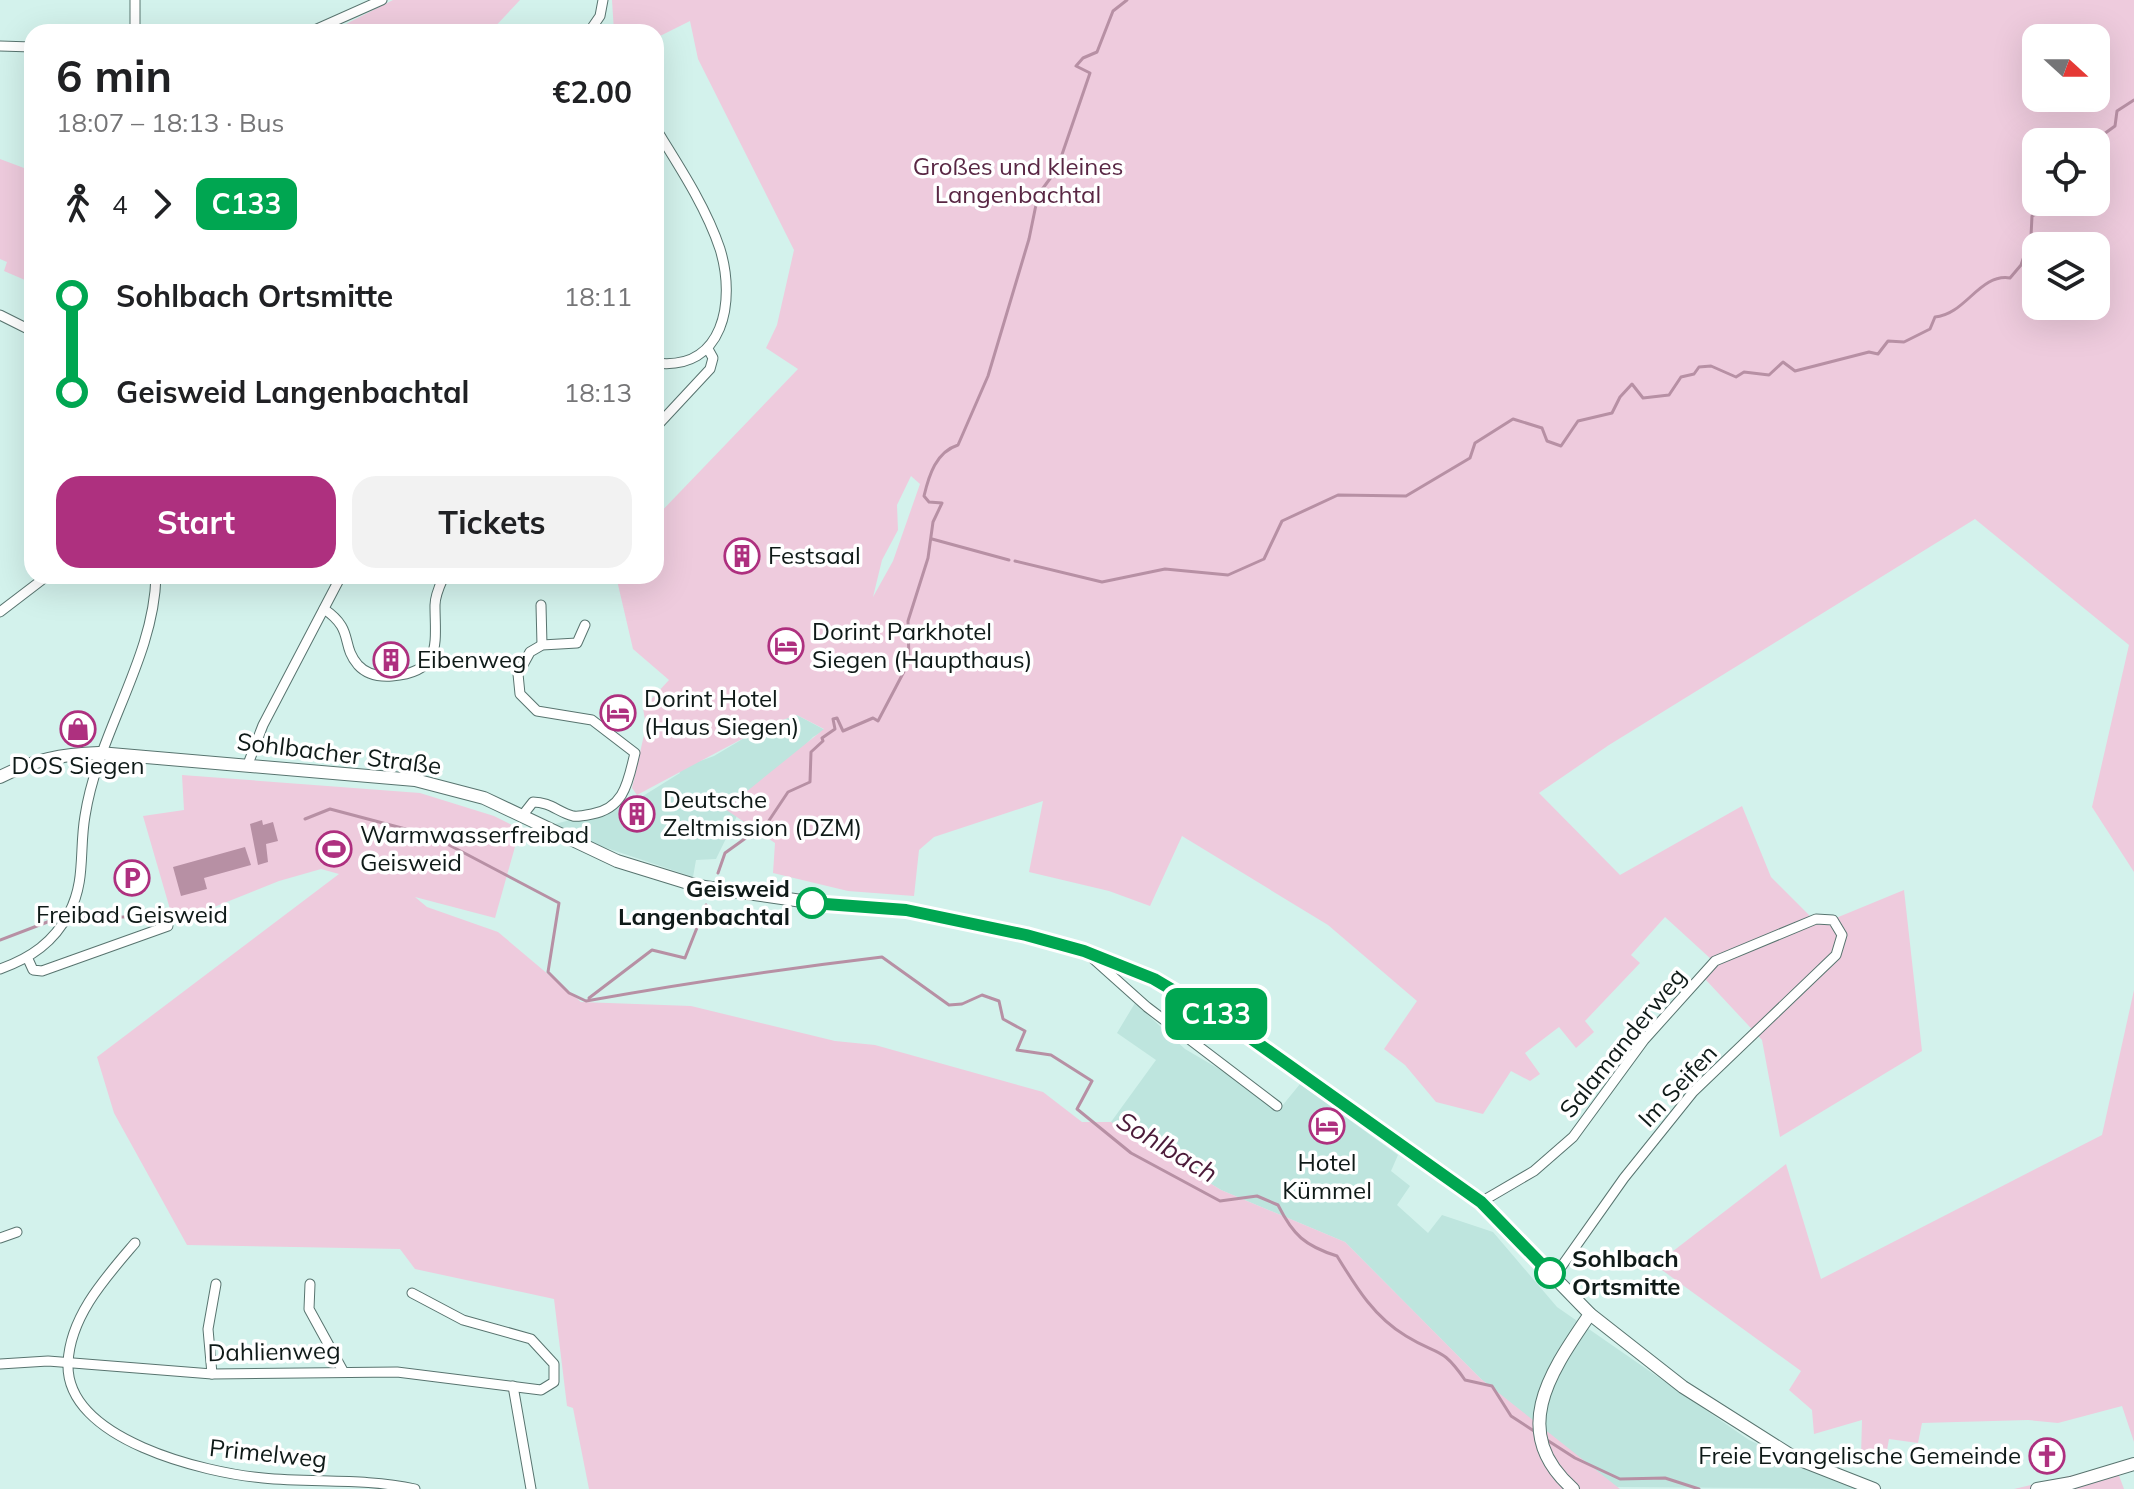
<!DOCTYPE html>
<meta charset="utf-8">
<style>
body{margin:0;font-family:Mulish,sans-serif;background:#f2f2f2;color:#202124;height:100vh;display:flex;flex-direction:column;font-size:30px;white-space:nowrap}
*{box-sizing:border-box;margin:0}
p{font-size:26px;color:#757577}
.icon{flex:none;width:44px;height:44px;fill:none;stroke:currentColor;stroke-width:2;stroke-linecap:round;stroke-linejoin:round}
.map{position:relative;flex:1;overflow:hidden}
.drawer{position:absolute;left:24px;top:24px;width:640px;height:560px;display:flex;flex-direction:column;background:#fff;border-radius:24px;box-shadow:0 8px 32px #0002}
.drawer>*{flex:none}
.badge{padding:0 16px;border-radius:12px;font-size:28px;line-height:52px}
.needle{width:52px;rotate:111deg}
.controls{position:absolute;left:2022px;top:24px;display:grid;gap:16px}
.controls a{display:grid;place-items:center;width:88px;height:88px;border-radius:16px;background:#fff;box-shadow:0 8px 32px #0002;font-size:40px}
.map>.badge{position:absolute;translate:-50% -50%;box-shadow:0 0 0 4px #fff}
.legs{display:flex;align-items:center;gap:12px;height:88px;padding:0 32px;font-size:26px}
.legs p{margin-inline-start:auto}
.summary{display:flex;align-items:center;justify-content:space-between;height:136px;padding:0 32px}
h1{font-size:44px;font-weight:700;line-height:60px}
.button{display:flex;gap:16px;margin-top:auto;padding:16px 32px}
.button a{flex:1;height:92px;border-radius:24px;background:#ae307f;color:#fff;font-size:32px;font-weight:700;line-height:92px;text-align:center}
.button a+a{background:#f2f2f2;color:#202124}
ul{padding:0 32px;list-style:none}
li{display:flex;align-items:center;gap:28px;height:96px;font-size:30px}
li i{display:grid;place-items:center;width:12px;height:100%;margin:0 10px;background:currentColor}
li i::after{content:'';width:20px;height:20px;margin:-10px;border:6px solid;border-radius:50%;background:#fff}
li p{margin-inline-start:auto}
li:first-child i{background:linear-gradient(#0000 50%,currentColor 0)}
li:last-child i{background:linear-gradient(currentColor 50%,#0000 0)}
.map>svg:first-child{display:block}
.built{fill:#bee5de}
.green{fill:#eecbdd;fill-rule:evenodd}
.water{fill:#b790a4}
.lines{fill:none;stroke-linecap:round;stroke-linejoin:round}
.stream{stroke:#b790a4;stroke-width:3}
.minor-casing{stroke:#58746f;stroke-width:11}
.tertiary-casing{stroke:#58746f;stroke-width:14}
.minor{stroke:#fff;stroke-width:9}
.tertiary{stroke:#fff;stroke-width:12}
.line-1-casing{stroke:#fff;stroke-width:18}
.line-1{stroke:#00a651;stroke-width:12}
.stop-1-dot{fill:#fff;stroke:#00a651;stroke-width:4}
.labels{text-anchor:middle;stroke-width:7;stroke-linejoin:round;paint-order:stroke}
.park-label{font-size:24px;fill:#592744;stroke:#fff}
.poi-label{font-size:24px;fill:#0f1a18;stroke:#fff;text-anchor:start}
.street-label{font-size:24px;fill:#0f1a18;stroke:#fff}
.stop-label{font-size:24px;font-weight:bold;fill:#0f1a18;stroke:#fff;text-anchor:end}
.water-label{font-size:26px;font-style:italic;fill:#4c1b39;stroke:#fff}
</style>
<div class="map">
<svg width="2134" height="1489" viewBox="0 0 2134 1489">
<rect width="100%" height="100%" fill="#d3f2ec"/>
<g class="built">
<path d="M797,715L825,730L813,737L737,816L716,859L696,860L693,877L544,827L630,804L680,773L678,769L714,756L768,724Z"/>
<path d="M1135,1003L1185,1049L1282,1106L1300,1084L1398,1155L1391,1171L1410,1186L1397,1205L1428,1233L1442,1215L1493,1232L1557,1307L1749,1440L1860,1489L1615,1487L1481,1379L1345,1242L1221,1190L1111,1122L1156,1060L1117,1033Z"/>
</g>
<g class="green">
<path d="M393,0H520L490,32H348L344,25Z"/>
<path d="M612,0H2134V872L2092,807L2129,645L1975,519L1609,745L1539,793L1620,875L1742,806L1771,877L1819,925L1904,890L1922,1051L1780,1137L1762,1040L1706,980L1712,960L1665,917L1631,955L1640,963L1585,1021L1594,1032L1576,1048L1559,1027L1525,1053L1540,1074L1530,1081L1511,1071L1483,1114L1436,1102L1405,1065L1384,1049L1417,1001L1328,925L1182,836L1150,906L1109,891L1029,872L1043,801L934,837L919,850L914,896L848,891L773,873L775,843L725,809L824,729L797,715L768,725L637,795L632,788L646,726L643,708L669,680L633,649L616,576H656V517L798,369L766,348L777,325L794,250L698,59L690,21L656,38V32H614ZM2036,38H2096V98H2036ZM2036,142H2096V202H2036ZM2036,246H2096V306H2036ZM911,476L920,484L893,561L873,597L882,560L898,530L897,505Z"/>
<path d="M0,159L32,171V283L4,271L7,262L0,259Z"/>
<path d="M182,775L420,793L494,816L520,829L495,918L415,897L427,907L498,932L581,1002L691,1006L835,1041L875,1045L1043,1092L1082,1122H1111L1221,1190L1345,1242L1481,1379L1620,1489H589L573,1408L567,1406L554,1299L415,1269L400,1249L187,1245L114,1113L97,1057L339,874L321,869L279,881L174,923L143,816L184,810Z"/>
<path d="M2134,990V1442L2122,1406L2058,1423L2028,1420L1922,1423L1918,1443L1889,1439L1886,1456H1861L1862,1420L1814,1434L1812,1410L1789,1390L1801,1371L1655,1265L1786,1164L1821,1279L2102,1135Z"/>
<path d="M2115,1465L2124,1489H2014Z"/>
</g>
<g class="water">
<path d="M262,820L263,825L273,822L278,841L266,844L268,862L258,865L250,824Z"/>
<path d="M245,847L251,865L204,878L207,889L181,896L173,867Z"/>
</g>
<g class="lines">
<g class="stream">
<path d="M2093,142L2115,126L2117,111L2134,100"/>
<path d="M932,539L1009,560"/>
<path d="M1015,561L1102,582L1165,569L1228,575L1264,559L1282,521L1338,495L1406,496L1470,458L1475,443L1513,419L1542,428L1547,441L1561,446L1578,421L1612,413L1620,397L1632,384L1643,398L1669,395L1681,377L1694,374L1699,367L1711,366L1736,377L1744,372L1769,375L1783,362L1795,371L1869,352L1878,354L1888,341L1904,342L1930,329L1935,317C1965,315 1980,273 2010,278L2021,265L2031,236L2032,216L2041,212L2047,202"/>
<path d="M305,819L330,809L432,836L559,903L548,972L569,993L586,1001C685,983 782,969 882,957L949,1005L962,1004L982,995L999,1001L1003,1019L1025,1031L1017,1050L1051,1055L1092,1081L1077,1109L1131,1153L1220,1201L1257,1196L1278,1205C1293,1235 1305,1246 1337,1256C1356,1287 1374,1317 1406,1336C1438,1356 1441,1345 1465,1380L1492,1386L1511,1416L1537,1433"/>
<path d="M718,873L725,853L768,822L788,792L810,782L811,752L823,741L822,738L835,729L833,719L837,718L843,731L873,718L878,721L909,662L908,621L928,558L933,522L942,503L929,502L924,496C929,475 936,452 958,445L988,376L1029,239L1038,195L1057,169L1090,73L1076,66L1083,58L1097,52L1113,11L1127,0"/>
<path d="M84,917H124L149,911"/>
<path d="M0,940L50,921"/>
<path d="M589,998L652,950L685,958L706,905"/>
<path d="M1547,1440L1575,1458L1620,1479L1665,1478L1699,1489"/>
</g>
<defs>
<g id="minor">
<path d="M135,0V32"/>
<path d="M310,32L382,0"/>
<path d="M589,32L600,16L603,0"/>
<path d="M0,46L32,47"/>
<path d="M656,129C679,166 706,207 720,249C736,301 724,371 656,363"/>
<path d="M0,315L32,331"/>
<path d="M656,427L710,369L713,358L708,349"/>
<path d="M541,605L542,645"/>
<path d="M324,609C355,630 340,644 358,665C367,675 379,677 392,676C443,672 435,643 435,605C435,595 440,585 444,576"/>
<path d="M0,612L47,576"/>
<path d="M248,764L263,725L341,576"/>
<path d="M522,816L533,802C550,802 558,812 573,816C578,817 587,815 592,814C625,808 628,781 635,753L592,720L537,711L520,694L518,674L530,652L542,645L577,643L585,625"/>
<path d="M1090,956L1147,1007L1277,1106"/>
<path d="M28,959L33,970L42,971L168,926"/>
<path d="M0,969C31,958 54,942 69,913C86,881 79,850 85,816C98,732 154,659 156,576"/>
<path d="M1481,1202L1534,1171L1573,1137L1644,1040L1715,961L1816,919L1833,920L1842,935L1836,955L1693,1092L1624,1178L1554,1277"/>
<path d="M0,1238L17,1232"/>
<path d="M135,1243C106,1277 70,1316 68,1363C65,1440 206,1473 263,1478C314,1483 365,1478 415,1489"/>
<path d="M310,1284L309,1309L343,1371"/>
<path d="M0,1364L48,1361L212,1374L397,1372L541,1390L554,1382V1364L531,1339L463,1320L412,1293"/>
<path d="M212,1374L208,1329L216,1284"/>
<path d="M513,1386L531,1489"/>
</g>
<g id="tertiary">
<path d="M0,777C34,760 61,754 99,753L415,780L484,798L617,861L698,886L816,903L906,910L1026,935L1110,960L1193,999L1235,1027L1481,1202L1590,1314L1683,1387L1795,1458L1874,1489"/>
<path d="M1573,1489C1507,1431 1552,1370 1590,1314"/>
<path d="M2037,1489L2071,1483L2134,1464"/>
</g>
</defs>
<use href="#minor" class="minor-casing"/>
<use href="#tertiary" class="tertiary-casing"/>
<use href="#minor" class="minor"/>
<use href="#tertiary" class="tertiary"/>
</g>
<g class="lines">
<defs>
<path id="line-1" d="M812,903L906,910L1026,935L1084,951L1154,979L1235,1027L1481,1202L1550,1273"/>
</defs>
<use href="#line-1" class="line-1-casing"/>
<use href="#line-1" class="line-1"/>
</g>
<defs>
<symbol id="building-ring" viewBox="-11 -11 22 22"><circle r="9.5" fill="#fff" stroke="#ae307f" stroke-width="1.5"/><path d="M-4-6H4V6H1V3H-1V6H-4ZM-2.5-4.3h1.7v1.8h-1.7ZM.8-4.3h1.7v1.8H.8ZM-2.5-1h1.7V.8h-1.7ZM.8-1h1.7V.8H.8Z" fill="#ae307f"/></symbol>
<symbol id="hotel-ring" viewBox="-11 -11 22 22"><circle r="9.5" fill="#fff" stroke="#ae307f" stroke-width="1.5"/><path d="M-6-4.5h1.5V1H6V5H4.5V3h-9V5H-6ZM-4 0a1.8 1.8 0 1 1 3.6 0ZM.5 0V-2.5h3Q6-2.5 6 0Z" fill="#ae307f"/></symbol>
<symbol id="shop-ring" viewBox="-11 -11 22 22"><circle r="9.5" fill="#fff" stroke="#ae307f" stroke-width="1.5"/><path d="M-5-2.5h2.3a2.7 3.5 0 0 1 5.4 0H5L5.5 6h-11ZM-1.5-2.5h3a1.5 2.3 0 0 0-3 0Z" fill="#ae307f"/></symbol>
<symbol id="stadium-ring" viewBox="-11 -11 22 22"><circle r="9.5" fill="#fff" stroke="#ae307f" stroke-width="1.5"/><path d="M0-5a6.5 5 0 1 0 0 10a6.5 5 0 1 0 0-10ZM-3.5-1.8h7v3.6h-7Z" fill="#ae307f"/></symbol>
<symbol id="parking-ring" viewBox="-11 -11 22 22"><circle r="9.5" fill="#fff" stroke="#ae307f" stroke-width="1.5"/><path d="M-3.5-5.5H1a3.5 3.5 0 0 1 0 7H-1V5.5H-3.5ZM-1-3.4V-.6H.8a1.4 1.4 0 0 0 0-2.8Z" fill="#ae307f"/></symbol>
<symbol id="church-ring" viewBox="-11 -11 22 22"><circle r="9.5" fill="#fff" stroke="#ae307f" stroke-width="1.5"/><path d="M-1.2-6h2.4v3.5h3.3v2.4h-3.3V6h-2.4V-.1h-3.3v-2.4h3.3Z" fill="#ae307f"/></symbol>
</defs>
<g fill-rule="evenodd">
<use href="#building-ring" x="722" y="536" width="40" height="40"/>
<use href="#hotel-ring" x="766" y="626" width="40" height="40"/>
<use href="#building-ring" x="371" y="640" width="40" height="40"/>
<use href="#hotel-ring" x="598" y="693" width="40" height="40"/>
<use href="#shop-ring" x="58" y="709" width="40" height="40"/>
<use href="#building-ring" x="617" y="794" width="40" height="40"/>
<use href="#stadium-ring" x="314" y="829" width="40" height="40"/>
<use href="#parking-ring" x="112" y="858" width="40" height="40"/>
<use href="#hotel-ring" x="1307" y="1106" width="40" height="40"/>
<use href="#church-ring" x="2027" y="1436" width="40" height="40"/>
</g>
<g class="stop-1-dot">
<circle cx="812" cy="903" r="14"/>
<circle cx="1550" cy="1273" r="14"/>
</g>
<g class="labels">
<g class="park-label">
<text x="1018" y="175">Großes und kleines<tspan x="1018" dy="28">Langenbachtal</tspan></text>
</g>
<g class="poi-label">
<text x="768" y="564">Festsaal</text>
<text x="812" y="640">Dorint Parkhotel<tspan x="812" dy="28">Siegen (Haupthaus)</tspan></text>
<text x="417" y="668">Eibenweg</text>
<text x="644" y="707">Dorint Hotel<tspan x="644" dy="28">(Haus Siegen)</tspan></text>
<text x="78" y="774" text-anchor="middle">DOS Siegen</text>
<text x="663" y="808">Deutsche<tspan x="663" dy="28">Zeltmission (DZM)</tspan></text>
<text x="360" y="843">Warmwasserfreibad<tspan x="360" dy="28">Geisweid</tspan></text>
<text x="132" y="923" text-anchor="middle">Freibad Geisweid</text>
<text x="1327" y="1171" text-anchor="middle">Hotel<tspan x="1327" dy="28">Kümmel</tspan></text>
<text x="2021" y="1464" text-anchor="end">Freie Evangelische Gemeinde</text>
</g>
<g class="street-label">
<text transform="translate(339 754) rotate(7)" y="8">Sohlbacher Straße</text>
<text transform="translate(1623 1043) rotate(-51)" y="8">Salamanderweg</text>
<text transform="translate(1678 1086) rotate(-47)" y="8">Im Seifen</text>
<text transform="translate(274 1352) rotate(-1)" y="8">Dahlienweg</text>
<text transform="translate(268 1454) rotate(6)" y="8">Primelweg</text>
</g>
<g class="stop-label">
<text x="790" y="897">Geisweid<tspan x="790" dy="28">Langenbachtal</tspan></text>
<text x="1572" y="1267" text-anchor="start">Sohlbach<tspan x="1572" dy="28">Ortsmitte</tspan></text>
</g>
<g class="water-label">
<text transform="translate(1167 1147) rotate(31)" y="9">Sohlbach</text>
</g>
</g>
</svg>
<div class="controls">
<a><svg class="needle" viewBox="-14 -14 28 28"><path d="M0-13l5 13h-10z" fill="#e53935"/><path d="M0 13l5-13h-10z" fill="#757577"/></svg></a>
<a><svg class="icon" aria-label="locate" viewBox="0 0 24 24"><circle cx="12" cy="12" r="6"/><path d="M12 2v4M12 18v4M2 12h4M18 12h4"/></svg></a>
<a><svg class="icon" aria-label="layers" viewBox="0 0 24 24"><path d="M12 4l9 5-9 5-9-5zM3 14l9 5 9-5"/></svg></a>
</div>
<b class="badge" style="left:1216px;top:1014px;background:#00a651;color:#fff">C133</b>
<section class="drawer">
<div class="summary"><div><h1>6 min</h1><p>18:07 – 18:13 · Bus</p></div><b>€2.00</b></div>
<div class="legs"><svg class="icon" aria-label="walk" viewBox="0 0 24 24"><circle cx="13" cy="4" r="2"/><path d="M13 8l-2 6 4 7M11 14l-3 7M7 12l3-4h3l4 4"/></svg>4<svg class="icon" aria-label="forward" viewBox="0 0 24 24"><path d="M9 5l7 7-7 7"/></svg><b class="badge" style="background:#00a651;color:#fff">C133</b></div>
<ul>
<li><i style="color:#00a651"></i><b>Sohlbach Ortsmitte</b><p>18:11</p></li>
<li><i style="color:#00a651"></i><b>Geisweid Langenbachtal</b><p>18:13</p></li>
</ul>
<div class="button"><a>Start</a><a>Tickets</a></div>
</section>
</div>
